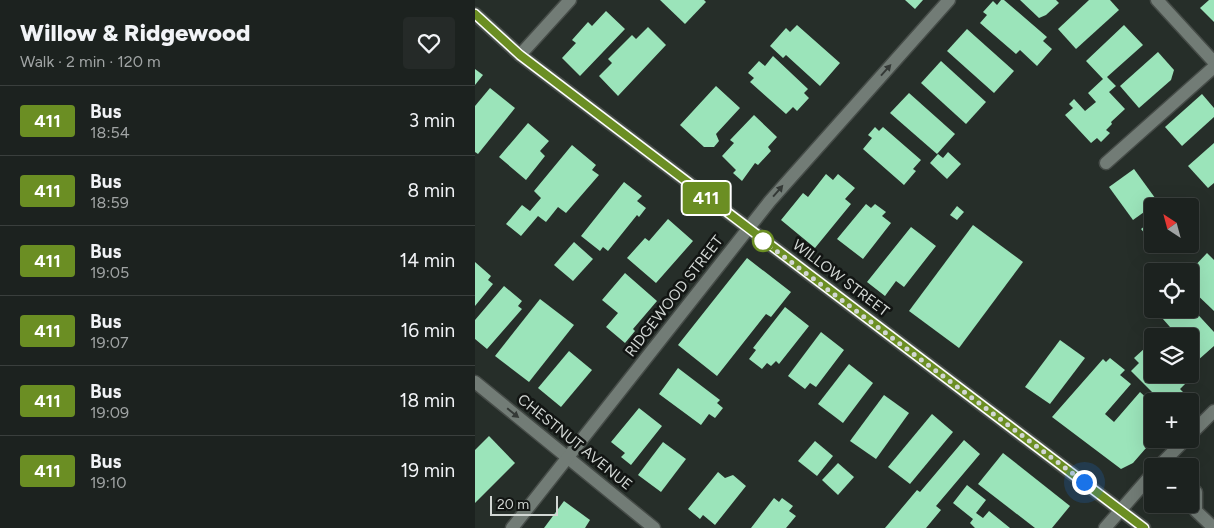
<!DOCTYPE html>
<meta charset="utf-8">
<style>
body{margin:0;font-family:Figtree,sans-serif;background:#252a28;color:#f1f3f6;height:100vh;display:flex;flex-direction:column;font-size:19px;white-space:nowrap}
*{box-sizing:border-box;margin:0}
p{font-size:16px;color:#a0a4a4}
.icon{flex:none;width:28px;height:28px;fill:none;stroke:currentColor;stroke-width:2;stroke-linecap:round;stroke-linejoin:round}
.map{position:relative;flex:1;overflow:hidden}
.drawer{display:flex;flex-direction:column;background:#1c221f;width:475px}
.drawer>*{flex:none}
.badge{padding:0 10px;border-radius:4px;font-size:18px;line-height:32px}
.needle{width:32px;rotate:324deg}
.controls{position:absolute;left:669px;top:198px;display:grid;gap:10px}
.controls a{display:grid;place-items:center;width:55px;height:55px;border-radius:5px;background:#1c221f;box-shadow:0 5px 20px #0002,0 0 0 1px #3a3f3d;font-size:25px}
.scale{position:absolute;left:15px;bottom:12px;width:68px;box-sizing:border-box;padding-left:5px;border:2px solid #d2d7d4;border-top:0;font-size:14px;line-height:18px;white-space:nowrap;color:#d2d7d4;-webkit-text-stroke:4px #121513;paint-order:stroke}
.you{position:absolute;width:25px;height:25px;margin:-12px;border:4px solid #fff;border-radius:50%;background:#1a73e8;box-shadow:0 0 0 8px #1a73e833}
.map>.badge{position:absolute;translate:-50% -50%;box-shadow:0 0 0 2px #fff}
.round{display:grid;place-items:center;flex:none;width:52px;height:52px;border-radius:5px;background:#252a28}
.overview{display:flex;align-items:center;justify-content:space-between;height:85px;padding:0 20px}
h1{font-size:24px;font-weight:800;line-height:38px}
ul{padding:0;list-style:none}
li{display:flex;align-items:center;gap:15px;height:70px;padding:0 20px;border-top:1px solid #3a3f3d}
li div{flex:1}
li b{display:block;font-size:19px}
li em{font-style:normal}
li .badge{min-width:55px;font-weight:700;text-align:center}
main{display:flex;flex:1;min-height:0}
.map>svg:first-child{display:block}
.building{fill:#9be4ba}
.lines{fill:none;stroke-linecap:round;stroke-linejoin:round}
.minor-casing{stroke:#464c48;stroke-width:15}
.minor{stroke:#727c76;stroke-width:12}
.oneway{fill:#343936}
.line-casing{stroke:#fff;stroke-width:11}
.line{stroke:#6b8e23;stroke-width:8}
.walk{stroke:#d2d7d4;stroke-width:5;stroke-dasharray:0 9}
.stop-dot{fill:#fff;stroke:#6b8e23;stroke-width:2.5}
.labels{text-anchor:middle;stroke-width:5;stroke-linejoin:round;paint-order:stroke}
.street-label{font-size:15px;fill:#d2d7d4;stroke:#121513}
</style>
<main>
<section class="drawer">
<div class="overview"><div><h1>Willow &amp; Ridgewood</h1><p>Walk · 2 min · 120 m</p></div><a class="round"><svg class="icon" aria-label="heart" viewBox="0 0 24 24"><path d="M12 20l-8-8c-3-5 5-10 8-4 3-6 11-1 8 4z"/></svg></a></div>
<ul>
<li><span class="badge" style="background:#6b8e23;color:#fff">411</span><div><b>Bus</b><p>18:54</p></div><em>3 min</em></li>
<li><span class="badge" style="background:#6b8e23;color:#fff">411</span><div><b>Bus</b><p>18:59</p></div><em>8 min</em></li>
<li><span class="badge" style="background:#6b8e23;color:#fff">411</span><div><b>Bus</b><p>19:05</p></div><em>14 min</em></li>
<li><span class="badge" style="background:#6b8e23;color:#fff">411</span><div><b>Bus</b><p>19:07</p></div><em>16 min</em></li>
<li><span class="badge" style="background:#6b8e23;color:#fff">411</span><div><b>Bus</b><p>19:09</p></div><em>18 min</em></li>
<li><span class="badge" style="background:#6b8e23;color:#fff">411</span><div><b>Bus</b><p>19:10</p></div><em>19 min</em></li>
</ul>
</section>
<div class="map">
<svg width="739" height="528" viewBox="0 0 739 528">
<rect width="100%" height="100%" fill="#262e29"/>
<g class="building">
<path d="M185,0H229L231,2L210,24Z"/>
<path d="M430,0H448L440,9Z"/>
<path d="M526,0H529L572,37L568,41L577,49L562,66L545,50L541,54L505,23L512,15L508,12L518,1L522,5Z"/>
<path d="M545,0H581L584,3L571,15L564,18Z"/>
<path d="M614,0H635L644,10L601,49L583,29Z"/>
<path d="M734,0H739V22L725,8Z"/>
<path d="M131,11L150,29L105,76L87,58L101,43L97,40L113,22L117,26Z"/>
<path d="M322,25L365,63L345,86L311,55L308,58L295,46L311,28L315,32Z"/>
<path d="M649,25L668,45L632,77L641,86L634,92L650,109L636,122L637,124L631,130L635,133L626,142L622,138L616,143L590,115L598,108L594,104L599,99L610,111L621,102L613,93L628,79L611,61Z"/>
<path d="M173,27L191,45L143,96L124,76L137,63L133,59L157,35L161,39Z"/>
<path d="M492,29L539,71L519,93L472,51Z"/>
<path d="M683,52L699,70L696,80L664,108L645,86Z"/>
<path d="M298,56L333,89L329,93L334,98L322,111L318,107L311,114L275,82L279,78L273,73L284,61L290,66Z"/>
<path d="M466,61L511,102L491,124L446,83Z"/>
<path d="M0,69L8,75L0,85Z"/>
<path d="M241,86L265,108L241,134L244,141L239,147H229L205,125Z"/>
<path d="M15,88L40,108L3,154L0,152V106Z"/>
<path d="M434,93L480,134L462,154L415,113Z"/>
<path d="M727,94L739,108V117L707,146L690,127Z"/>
<path d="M279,115L302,137L293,147L296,151L283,165L280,163L267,181L258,173L261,170L247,156L259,143L255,140Z"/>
<path d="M53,123L74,141L65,151L70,156L51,180L24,157Z"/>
<path d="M400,127L404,131L408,127L446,160L438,169L441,171L429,185L388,149L397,138L393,135Z"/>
<path d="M739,143V183L733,188L713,166Z"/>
<path d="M97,145L121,165L117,170L124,175L91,213L83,207L71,222L63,216L46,236L31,224L47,205L55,211L66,198L59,191Z"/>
<path d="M473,152L486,164L472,179L455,163L463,154L468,158Z"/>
<path d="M659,169L683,202L658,220L634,187Z"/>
<path d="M351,174L358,180L363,174L380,188L370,199L376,204L340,248L306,220L328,193L333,197Z"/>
<path d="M149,182L167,196L162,201L171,208L164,217L162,215L133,251L128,247L125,251L106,236Z"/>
<path d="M391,204L396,208L400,204L411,212L407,216L416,223L388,259L362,239Z"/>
<path d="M482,206L489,212L482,220L475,215Z"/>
<path d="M193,219L218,241L181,283L152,258L170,238L174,241Z"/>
<path d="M678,220V243L666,229Z"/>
<path d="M498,225L548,262L484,348L434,311Z"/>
<path d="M436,227L461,246L429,287L421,281L410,296L392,282Z"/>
<path d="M99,242L118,259L98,281L79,265Z"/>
<path d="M732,253L739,260V311L715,288V271Z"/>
<path d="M272,258L316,292L296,317L291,314L242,376L203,345Z"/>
<path d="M0,262L16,276L13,280L18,284L0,306Z"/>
<path d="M150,273L182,301L158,329L160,331L150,343L131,327L143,313L127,300Z"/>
<path d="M29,286L47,301L43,306L47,309L12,349L0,339V320Z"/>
<path d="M65,299L99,325L54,382L20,356Z"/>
<path d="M715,306L739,332V346L722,361L715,353V336H700L693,329L695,327L680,310L715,309Z"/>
<path d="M310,307L334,326L304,364L301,361L296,366L292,363L287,369L274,359L281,350L278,348Z"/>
<path d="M346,332L369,350L341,387L335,383L330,389L313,376Z"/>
<path d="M585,340L610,358L575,404L550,387Z"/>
<path d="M670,348L673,352L678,349V374H708L714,380L705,389L708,392L698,401H686L656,371L664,363L659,358Z"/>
<path d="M94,351L117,370L86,407L63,388Z"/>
<path d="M635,358L650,370L645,375L656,384L630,414L639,422L665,392L675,401L678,397L682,401H678V440L658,463L646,469L577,417L628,359L631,362Z"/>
<path d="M374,364L398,383L368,423L343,404Z"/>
<path d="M203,368L245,400L242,403L248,408L240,418L234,414L226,425L184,394Z"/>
<path d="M409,395L434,413L401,459L375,441Z"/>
<path d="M164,408L187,426L156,465L146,457L150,453L136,442Z"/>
<path d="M457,414L478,432L435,484L413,467Z"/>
<path d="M14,436L40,463L0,503V450Z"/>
<path d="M489,440L505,454L461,506L466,510L451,528H410L442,490L445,492Z"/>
<path d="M340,441L358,456L342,476L323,461Z"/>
<path d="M188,442L211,459L186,492L163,475Z"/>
<path d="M528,453L595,506L577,528H560L503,484Z"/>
<path d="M363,463L379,477L363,495L347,480Z"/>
<path d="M243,472L250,478L258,475L271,486L240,525L228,515L225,519L213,509Z"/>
<path d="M492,485L511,500L501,513L508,518L514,511L535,528H500L495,523L498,519L478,503Z"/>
<path d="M299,498L304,502L307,498L318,506L314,511L321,516L311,528H276Z"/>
<path d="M89,501L115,520L110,528H69Z"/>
</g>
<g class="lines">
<defs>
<g id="minor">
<path d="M682,0L739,62"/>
<path d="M0,14L45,55L669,528"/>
<path d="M45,55L95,0"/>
<path d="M631,163L739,67"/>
<path d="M0,382L179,528"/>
<path d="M715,435L739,411"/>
<path d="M684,466L711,439"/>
<path d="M715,486L721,492V511L739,528"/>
<path d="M37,528L295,201L474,0"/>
<path d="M630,528L678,473"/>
</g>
</defs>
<use href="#minor" class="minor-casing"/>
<use href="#minor" class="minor"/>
</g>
<defs><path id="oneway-solid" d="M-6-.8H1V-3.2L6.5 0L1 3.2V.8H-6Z" transform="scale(1.25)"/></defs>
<g class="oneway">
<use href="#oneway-solid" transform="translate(411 70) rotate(-48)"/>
<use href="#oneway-solid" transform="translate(303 191) rotate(-49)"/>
<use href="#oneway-solid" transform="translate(38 413) rotate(39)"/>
</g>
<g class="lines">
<defs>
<path id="line" d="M0,14L45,55L669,528"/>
</defs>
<use href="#line" class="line-casing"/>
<use href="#line" class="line"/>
<path class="walk" d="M288,241L609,482"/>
</g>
<circle class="stop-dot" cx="288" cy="241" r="10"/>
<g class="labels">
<g class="street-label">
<text transform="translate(366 278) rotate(37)" y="5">WILLOW STREET</text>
<text transform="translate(199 296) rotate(-52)" y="5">RIDGEWOOD STREET</text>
<text transform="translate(100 442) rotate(39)" y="5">CHESTNUT AVENUE</text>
</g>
</g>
</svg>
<div class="controls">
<a><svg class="needle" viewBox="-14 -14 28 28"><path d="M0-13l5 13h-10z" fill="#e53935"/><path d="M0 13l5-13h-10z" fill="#a0a4a4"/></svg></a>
<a><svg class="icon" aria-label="locate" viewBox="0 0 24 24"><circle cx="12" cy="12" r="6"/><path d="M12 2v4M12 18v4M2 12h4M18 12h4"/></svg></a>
<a><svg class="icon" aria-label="layers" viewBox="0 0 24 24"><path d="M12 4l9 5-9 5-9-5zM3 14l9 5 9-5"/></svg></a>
<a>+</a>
<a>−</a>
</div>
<div class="scale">20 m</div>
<div class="you" style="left:609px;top:482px"></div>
<b class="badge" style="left:231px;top:198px;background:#6b8e23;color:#fff">411</b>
</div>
</main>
